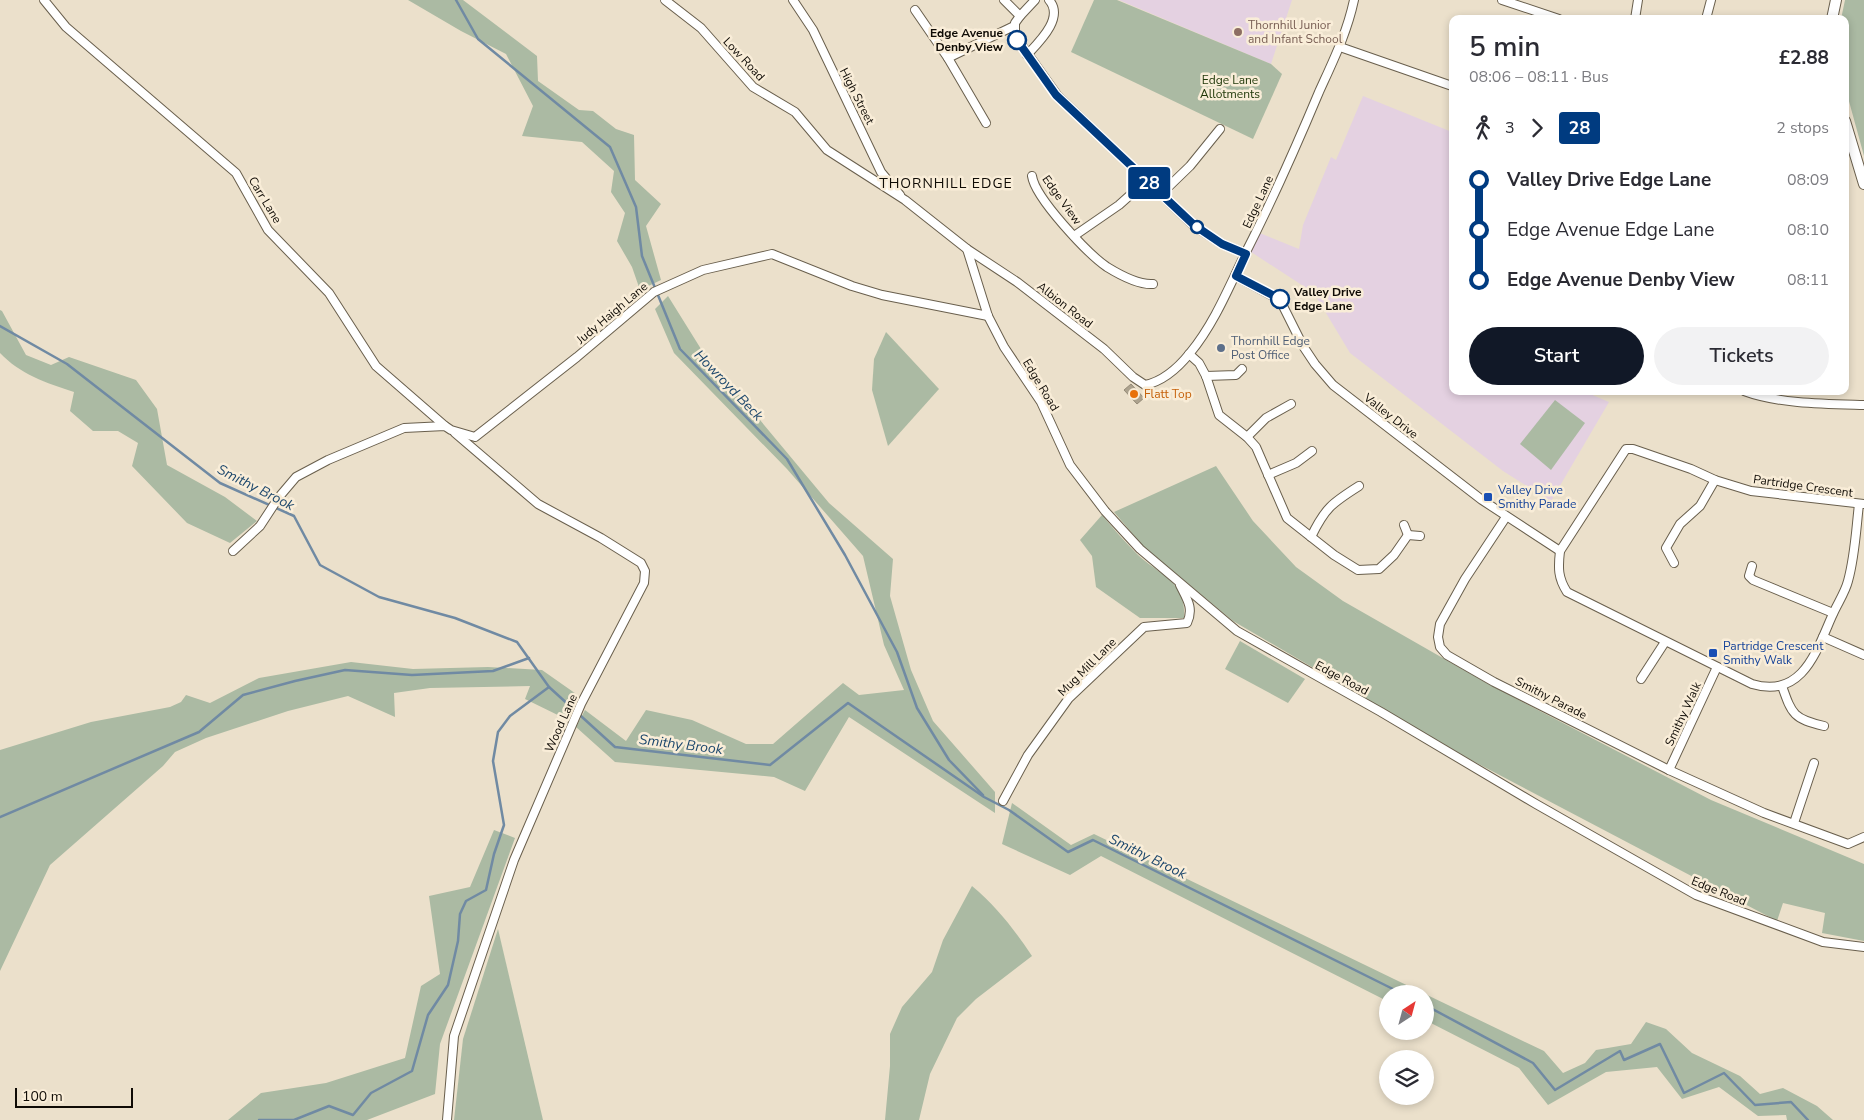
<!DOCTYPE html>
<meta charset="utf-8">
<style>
body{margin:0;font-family:"Nunito Sans",sans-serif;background:#f2f2f3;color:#2b2b33;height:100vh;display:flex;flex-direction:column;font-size:19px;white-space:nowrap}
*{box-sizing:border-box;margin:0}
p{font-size:16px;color:#7c7c81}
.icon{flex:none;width:28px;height:28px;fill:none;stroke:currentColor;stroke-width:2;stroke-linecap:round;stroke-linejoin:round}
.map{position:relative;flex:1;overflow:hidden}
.drawer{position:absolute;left:1449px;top:15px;width:400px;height:380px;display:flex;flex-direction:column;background:#fff;border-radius:10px;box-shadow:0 2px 8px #0003}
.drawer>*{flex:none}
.badge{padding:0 10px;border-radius:4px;font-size:18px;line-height:32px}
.needle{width:32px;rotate:36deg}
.controls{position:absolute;left:1379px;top:985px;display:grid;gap:10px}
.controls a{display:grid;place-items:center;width:55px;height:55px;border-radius:50%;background:#fff;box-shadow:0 2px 8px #0003;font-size:25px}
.scale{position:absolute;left:15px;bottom:12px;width:118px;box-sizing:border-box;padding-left:5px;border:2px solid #0f0b05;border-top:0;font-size:14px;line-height:18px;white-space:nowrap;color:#0f0b05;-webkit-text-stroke:4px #f9edd8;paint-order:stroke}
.map>.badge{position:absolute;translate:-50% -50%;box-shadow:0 0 0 2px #fff}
.legs{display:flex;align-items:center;gap:8px;height:55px;padding:0 20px;font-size:16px}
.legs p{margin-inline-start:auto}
.summary{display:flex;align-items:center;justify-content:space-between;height:85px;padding:0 20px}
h1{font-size:28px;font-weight:600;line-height:38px}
.action{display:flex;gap:10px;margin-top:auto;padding:10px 20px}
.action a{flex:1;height:58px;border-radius:30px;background:#111827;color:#fff;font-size:20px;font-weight:600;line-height:58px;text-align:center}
.action a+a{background:#f2f2f3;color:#2b2b33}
ul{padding:0 20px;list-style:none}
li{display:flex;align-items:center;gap:18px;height:50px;font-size:19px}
li i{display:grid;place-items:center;width:8px;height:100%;margin:0 6px;background:currentColor}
li i::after{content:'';width:12px;height:12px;margin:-6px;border:4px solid;border-radius:50%;background:#fff}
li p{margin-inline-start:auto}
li:first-child i{background:linear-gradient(#0000 50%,currentColor 0)}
li:last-child i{background:linear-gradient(currentColor 50%,#0000 0)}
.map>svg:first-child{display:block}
.education{fill:#e4d1e1}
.green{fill:#abbaa3}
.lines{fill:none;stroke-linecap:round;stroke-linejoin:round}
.stream{stroke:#708aa3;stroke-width:2.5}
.building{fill:#aca28e;stroke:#958b78}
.minor-casing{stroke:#695f4d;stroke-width:10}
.major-casing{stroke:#695f4d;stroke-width:12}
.minor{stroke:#fff;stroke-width:8}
.major{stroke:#fff;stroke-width:10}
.line-1-casing{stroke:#fff;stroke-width:11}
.line-1{stroke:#003b80;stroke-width:8}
.education-dot{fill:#8d6e63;stroke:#f9edd8;stroke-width:2}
.stop-1-dot{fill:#fff;stroke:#003b80;stroke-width:2.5}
.service-dot{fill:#5c6f8a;stroke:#f9edd8;stroke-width:2}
.food-dot{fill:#e8710a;stroke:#f9edd8;stroke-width:2}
.transit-dot{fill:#1a4fb4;stroke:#f9edd8;stroke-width:2}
.labels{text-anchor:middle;stroke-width:5;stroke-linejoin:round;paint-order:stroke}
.education-label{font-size:12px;fill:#785e54;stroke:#f9edd8;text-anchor:start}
.stop-label{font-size:12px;font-weight:bold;fill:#0f0b05;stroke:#f9edd8;text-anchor:end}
.street-label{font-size:12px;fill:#0f0b05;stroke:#f9edd8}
.park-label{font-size:12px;fill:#1d3606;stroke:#f9edd8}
.service-label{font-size:12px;fill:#4e5e75;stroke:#f9edd8;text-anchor:start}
.food-label{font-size:12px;fill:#c56008;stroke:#f9edd8;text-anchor:start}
.transit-label{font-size:12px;fill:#164399;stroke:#f9edd8;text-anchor:start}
.neighbourhood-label{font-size:14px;letter-spacing:1px;fill:#0f0b05;stroke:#f9edd8}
.water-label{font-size:14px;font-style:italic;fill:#1c476c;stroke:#f9edd8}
</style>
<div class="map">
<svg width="1864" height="1120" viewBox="0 0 1864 1120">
<rect width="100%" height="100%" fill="#ebe0cb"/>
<g class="education">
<path d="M1119,0H1292L1271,64Z"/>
<path d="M1363,96L1452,132V391H1583L1609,402L1551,501L1503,471L1350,353L1314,293L1248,250L1257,232L1299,249L1303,225L1331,157L1336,160Z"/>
</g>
<g class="green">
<path d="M408,0H463L537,56L538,81L579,110L593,111L616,129L634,135L635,180L661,204L646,226L661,280L640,290L632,267L617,241L625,213L611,192L614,171L582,142L522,136L533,106L506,54L461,31Z"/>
<path d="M1094,0H1117L1271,64L1282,74L1253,139L1071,52Z"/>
<path d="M1845,0H1864V156L1847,94L1845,19H1841Z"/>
<path d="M668,296L701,349L829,503L893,559L890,596L911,670L933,721L995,792V813L849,717L805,791L774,777L615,762L576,727L585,710L626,741L646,710L692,720L746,744H773L843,683L859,695L904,690L884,645L863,556L787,469L674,353L655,309Z"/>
<path d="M0,310L2,311L26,355L51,365L69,357L136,380L157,409L167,465L225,497L257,521L230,543L187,523L132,466L138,443L118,431H93L70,411L74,392C46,383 20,374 0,353Z"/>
<path d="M886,332L939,389L888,446L872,390L874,359Z"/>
<path d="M1555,400L1585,423L1551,470L1520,444Z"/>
<path d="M1216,466L1253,521L1296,567L1343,601L1490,685L1711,800L1864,864V941L1822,933L1825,913L1783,903L1777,921L1471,760L1233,621L1143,546L1114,512Z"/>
<path d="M1102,515C1113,528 1124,541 1136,553C1158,575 1187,580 1184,618H1140L1096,587L1092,556L1080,540Z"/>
<path d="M1240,641L1305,679L1288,703L1225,669Z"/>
<path d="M351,662L413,669L488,667L542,670L579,696L570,721L525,699L530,686L430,688L394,693L395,717L348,696L288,711L206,738L175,752L163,766L50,865L0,971V750L91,722L170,707L181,702L186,695L210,703L259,678Z"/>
<path d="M1012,803L1071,845L1094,834L1425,994H1388L1387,1001L1101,856L1070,875L1002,844Z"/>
<path d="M494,830L515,838L440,1044L435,1094L367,1120H228L261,1093L326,1083L405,1058L421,986L440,974L429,896L470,887Z"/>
<path d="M972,886C997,907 1014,929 1032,956L976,999L957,1018L930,1074L919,1120H885L890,1066V1034L902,1007L932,972L943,940Z"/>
<path d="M498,929L543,1120H454L463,1039Z"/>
<path d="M1425,994L1544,1051L1563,1073L1585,1063L1596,1050L1631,1044L1646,1022L1666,1029L1692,1053L1740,1076L1760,1094L1783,1088L1817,1106L1833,1120H1787L1786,1115L1758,1116L1719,1087L1682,1099L1657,1067L1606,1072L1548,1105L1519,1068L1425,1020Z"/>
</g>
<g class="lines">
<g class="stream">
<path d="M456,0L478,39L610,147L636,207L642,256L680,349L787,459L845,555L897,652L917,708L949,760L983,795"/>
<path d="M0,326L67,364L220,483L294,516L320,565L379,597L455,618L517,642L549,687L615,747L770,765L848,703L984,797L1009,810L1068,852L1093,840L1403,994"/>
<path d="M0,817L199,732L243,695L295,681L345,670L412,675L493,671L529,658"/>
<path d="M1425,1005L1533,1063L1555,1090L1620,1051L1624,1060L1660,1044L1684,1093L1724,1073L1755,1105L1791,1102L1808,1120"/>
<path d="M259,1120H294L329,1106L353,1115L371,1093L412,1071L428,1015L448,985L458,941L460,914L466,901L486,890L494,854L504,825L493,761L498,732L510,716L549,687"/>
</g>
</g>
<path class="building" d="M1131,384L1144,398L1137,404L1124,390Z"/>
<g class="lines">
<defs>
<g id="minor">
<path d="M44,0L66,27L236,173L268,230L329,293L376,366L445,426"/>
<path d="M665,0L701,28L753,87L795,112L827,150L905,200L967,249L1017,282L1104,349L1133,377L1145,385C1164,381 1178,368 1190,353C1214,324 1229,287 1245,254C1272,201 1296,147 1319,92C1333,61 1347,33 1354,0"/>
<path d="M793,0L813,30L881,172L900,195"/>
<path d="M1004,0L1020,16L1015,23V36L1057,95L1193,225L1222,244L1246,254"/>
<path d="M1502,0L1559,19"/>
<path d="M915,10L948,58L986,123"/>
<path d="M1020,16L1035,0"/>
<path d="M1635,19L1638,0"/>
<path d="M1706,19L1711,0"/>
<path d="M1340,47L1452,86"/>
<path d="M1027,55C1038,43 1065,18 1049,0"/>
<path d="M948,58L1014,26"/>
<path d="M1032,176C1035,198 1088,254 1107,267C1120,275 1138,285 1153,284"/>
<path d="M1161,194L1190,166L1220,129"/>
<path d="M1074,236L1119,205L1147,180"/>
<path d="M967,249L988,316L1004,347L1041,402L1070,465L1105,511L1140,549L1237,631L1381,712L1536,804L1696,895L1823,942L1864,947"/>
<path d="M1236,276L1280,300L1303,346L1315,364L1333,385L1482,500L1560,551"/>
<path d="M1189,354L1199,363L1206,376L1219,415L1247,437L1256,447L1287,518L1334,555L1358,570L1379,569L1394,555L1408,535L1420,536"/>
<path d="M1206,376L1236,375L1242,369"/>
<path d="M1744,391C1779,404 1826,404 1864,405"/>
<path d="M1247,437L1266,418L1291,404"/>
<path d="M1268,475L1296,463L1312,451"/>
<path d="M1859,504C1856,530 1855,556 1848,581C1845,593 1837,604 1832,616C1816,652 1802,699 1752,684L1567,592C1558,578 1558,568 1560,551L1626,449H1633L1691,469L1715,480L1751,491L1864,504"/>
<path d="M1506,517L1465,579L1440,624L1438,637L1440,647L1447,655L1494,682L1669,770L1764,813L1848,844L1864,837"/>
<path d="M1404,525L1408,535"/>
<path d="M1311,537C1325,508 1332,503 1359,486"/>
<path d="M233,551L260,526L279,497L296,477L328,460L404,428L445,426L451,430L475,437L577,357L654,292L703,270L772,254L852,286L882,295L988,316"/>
<path d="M1674,563L1666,548L1680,524L1700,506L1715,480"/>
<path d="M1752,566L1749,576L1753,580L1833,613"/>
<path d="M1823,637L1864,655"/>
<path d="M1641,679L1665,642"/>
<path d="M1782,686C1792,715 1794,719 1824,726"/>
<path d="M1669,770L1717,667"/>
<path d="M1003,801L1028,755L1069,698L1144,627L1187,623C1194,608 1187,599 1180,585"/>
<path d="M1794,823L1814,763"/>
<path d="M447,1120L454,1036L514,860L581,704L644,583L645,571L641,563L601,538L538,504L455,433"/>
</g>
<g id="major">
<path d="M1832,19L1836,0"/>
<path d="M1845,121L1864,184"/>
</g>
</defs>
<use href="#minor" class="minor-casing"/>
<use href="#major" class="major-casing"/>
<use href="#minor" class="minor"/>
<use href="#major" class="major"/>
</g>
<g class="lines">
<defs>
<path id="line-1" d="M1017,40L1056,95L1194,225L1222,244L1246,254L1236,276L1280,299"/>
</defs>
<use href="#line-1" class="line-1-casing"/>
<use href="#line-1" class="line-1"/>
</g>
<circle class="education-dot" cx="1238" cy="32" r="5"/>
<g class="stop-1-dot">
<circle cx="1017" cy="40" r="9"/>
<circle cx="1197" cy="227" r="6"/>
<circle cx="1280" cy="299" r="9"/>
</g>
<circle class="service-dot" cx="1221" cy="348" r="5"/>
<circle class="food-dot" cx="1134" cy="394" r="5"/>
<g class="transit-dot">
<rect x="1483" y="492" width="10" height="10" rx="2.5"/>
<rect x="1708" y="648" width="10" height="10" rx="2.5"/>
</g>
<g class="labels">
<g class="education-label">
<text x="1248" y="29">Thornhill Junior<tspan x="1248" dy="14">and Infant School</tspan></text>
</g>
<g class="stop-label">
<text x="1003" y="37">Edge Avenue<tspan x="1003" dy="14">Denby View</tspan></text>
<text x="1294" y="296" text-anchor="start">Valley Drive<tspan x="1294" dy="14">Edge Lane</tspan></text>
</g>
<g class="street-label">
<text transform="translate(744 59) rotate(47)" y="4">Low Road</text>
<text transform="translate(857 96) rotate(63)" y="4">High Street</text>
<text transform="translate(265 200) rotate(59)" y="4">Carr Lane</text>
<text transform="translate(1062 200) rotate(54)" y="4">Edge View</text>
<text transform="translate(1258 202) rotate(-65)" y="4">Edge Lane</text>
<text transform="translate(1065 305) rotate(38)" y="4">Albion Road</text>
<text transform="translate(612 313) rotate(-40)" y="4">Judy Haigh Lane</text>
<text transform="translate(1041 385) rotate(59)" y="4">Edge Road</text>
<text transform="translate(1391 416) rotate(38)" y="4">Valley Drive</text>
<text transform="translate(1803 486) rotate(8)" y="4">Partridge Crescent</text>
<text transform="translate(1087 667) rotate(-45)" y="4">Mug Mill Lane</text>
<text transform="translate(1342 678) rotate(28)" y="4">Edge Road</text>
<text transform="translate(1551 698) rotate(27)" y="4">Smithy Parade</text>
<text transform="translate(1683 714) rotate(-65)" y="4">Smithy Walk</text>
<text transform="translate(561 723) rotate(-66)" y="4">Wood Lane</text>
<text transform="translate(1719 891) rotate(22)" y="4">Edge Road</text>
</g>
<g class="park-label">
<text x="1230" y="84">Edge Lane<tspan x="1230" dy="14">Allotments</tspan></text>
</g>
<g class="service-label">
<text x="1231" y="345">Thornhill Edge<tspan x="1231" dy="14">Post Office</tspan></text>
</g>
<g class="food-label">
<text x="1144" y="398">Flatt Top</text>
</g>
<g class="transit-label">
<text x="1498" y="494">Valley Drive<tspan x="1498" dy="14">Smithy Parade</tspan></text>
<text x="1723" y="650">Partridge Crescent<tspan x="1723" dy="14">Smithy Walk</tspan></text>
</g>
<g class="neighbourhood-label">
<text x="946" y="188">THORNHILL EDGE</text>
</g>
<g class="water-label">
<text transform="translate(729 385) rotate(46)" y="5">Howroyd Beck</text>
<text transform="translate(256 487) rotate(27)" y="5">Smithy Brook</text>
<text transform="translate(681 744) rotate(7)" y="5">Smithy Brook</text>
<text transform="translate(1148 856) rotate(26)" y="5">Smithy Brook</text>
</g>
</g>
</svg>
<div class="controls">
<a><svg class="needle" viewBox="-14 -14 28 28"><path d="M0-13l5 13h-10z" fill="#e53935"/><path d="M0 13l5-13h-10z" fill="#7c7c81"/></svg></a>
<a><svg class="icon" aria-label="layers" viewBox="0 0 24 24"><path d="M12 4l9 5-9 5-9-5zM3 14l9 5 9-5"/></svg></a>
</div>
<div class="scale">100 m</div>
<b class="badge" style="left:1149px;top:183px;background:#003b80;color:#fff">28</b>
<section class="drawer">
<div class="summary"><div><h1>5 min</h1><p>08:06 – 08:11 · Bus</p></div><b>£2.88</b></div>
<div class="legs"><svg class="icon" aria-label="walk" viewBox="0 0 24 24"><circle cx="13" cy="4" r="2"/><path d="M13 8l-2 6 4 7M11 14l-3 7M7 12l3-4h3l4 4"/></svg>3<svg class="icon" aria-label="forward" viewBox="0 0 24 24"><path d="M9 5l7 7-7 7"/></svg><b class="badge" style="background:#003b80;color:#fff">28</b><p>2 stops</p></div>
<ul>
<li><i style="color:#003b80"></i><b>Valley Drive Edge Lane</b><p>08:09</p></li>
<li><i style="color:#003b80"></i><span>Edge Avenue Edge Lane</span><p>08:10</p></li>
<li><i style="color:#003b80"></i><b>Edge Avenue Denby View</b><p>08:11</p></li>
</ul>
<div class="action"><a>Start</a><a>Tickets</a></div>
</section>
</div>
